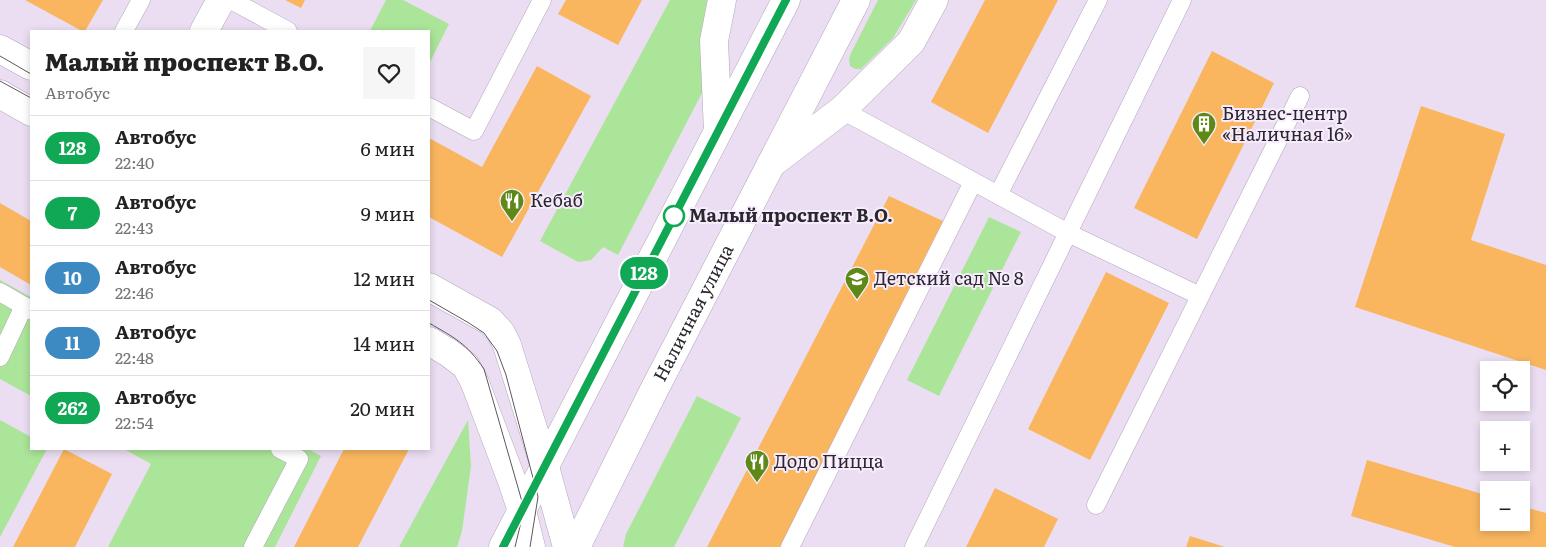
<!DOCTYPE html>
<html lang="ru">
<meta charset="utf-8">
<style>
body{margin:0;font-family:Literata,serif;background:#f6f6f6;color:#222;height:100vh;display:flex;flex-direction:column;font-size:19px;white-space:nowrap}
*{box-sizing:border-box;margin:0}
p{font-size:16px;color:#767676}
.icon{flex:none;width:28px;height:28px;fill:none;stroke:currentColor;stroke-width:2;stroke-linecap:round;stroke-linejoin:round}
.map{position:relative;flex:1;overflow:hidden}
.drawer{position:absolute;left:30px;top:30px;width:400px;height:420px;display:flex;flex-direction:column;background:#fff;border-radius:0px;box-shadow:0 2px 8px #0003}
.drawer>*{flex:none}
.badge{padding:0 10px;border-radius:16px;font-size:18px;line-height:32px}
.buttons{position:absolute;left:1480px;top:361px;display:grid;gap:10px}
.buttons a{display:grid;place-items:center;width:50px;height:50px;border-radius:0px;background:#fff;box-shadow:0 2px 8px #0003;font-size:25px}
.map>.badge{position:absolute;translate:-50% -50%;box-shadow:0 0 0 2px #fff}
.round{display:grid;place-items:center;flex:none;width:52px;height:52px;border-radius:0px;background:#f6f6f6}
.head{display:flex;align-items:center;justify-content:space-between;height:85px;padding:0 15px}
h1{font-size:24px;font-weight:800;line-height:38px}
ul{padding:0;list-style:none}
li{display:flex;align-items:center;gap:15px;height:65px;padding:0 15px;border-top:1px solid #e0e0e0}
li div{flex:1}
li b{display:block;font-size:19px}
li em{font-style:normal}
li .badge{min-width:55px;font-weight:700;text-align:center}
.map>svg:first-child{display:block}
.green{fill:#abe599}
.building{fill:#f9b65f}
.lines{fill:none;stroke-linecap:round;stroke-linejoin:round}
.service-casing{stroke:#b3a7ba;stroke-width:19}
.minor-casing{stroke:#b3a7ba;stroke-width:29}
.tertiary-casing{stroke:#b3a7ba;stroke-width:29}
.secondary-casing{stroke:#b3a7ba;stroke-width:29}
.service{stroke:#fff;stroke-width:18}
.minor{stroke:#fff;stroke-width:28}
.tertiary{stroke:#fff;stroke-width:28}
.secondary{stroke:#fff;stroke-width:28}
.tram{stroke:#5d5661;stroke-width:1}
.line-casing{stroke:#fff;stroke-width:11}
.line{stroke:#10a855;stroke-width:8}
.stop-dot{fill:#fff;stroke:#10a855;stroke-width:2.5}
.labels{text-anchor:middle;stroke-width:4;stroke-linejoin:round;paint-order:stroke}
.poi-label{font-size:18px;fill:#2b272e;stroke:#f7ecfd;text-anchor:start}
.stop-label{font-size:18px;font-weight:bold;fill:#2b272e;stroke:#f7ecfd;text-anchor:start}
.street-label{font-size:18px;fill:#2b272e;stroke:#f7ecfd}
</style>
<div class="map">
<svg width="1546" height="547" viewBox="0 0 1546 547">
<rect width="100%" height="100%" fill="#ebdef2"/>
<g class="green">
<path d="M386,0H403L449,24L429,64V31H370Z"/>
<path d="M670,0H707L700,41L704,89L618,255L603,247L591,260L578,262L540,241Z"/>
<path d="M878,0H916L893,38L861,69H855L850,66L849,59L851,53Z"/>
<path d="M989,217L1021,232L939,396L907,380Z"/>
<path d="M0,280L31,297V396L0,379Z"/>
<path d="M697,396L741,418L674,547H623L626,534Z"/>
<path d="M0,420L31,437V449H47L0,537Z"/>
<path d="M468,420L471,466L462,531L457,547H399Z"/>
<path d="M124,449H308L321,456L275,547H108L151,464Z"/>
</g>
<g class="building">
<path d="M25,0H103L85,31H82Z"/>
<path d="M285,0H305L301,8Z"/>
<path d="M566,0H642L618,45L558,14Z"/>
<path d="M985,0H1058L988,133L931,102Z"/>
<path d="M1212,51L1274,83L1197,239L1134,208Z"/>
<path d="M537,66L591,96L502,257L429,217V138L482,167Z"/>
<path d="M1421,106L1505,134L1471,240L1546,265V370L1355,307Z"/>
<path d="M889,196L943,221L780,547H707Z"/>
<path d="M0,203L31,221V285L0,267Z"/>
<path d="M1106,272L1169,303L1090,460L1028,429Z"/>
<path d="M64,449L112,474L75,547H13Z"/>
<path d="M344,449H409L358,547H294Z"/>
<path d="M1367,460L1489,496V522H1521V506L1546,513V547H1455L1351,516Z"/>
<path d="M995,488L1058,519L1044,547H966Z"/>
<path d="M1190,536L1225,547H1186Z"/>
</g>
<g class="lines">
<defs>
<g id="service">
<path d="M231,0L288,31"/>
<path d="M124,31L141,0"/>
<path d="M429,107L474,131L542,0"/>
<path d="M842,110L1068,233L1200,296"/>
<path d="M998,195L1098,0"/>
<path d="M0,292L31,310"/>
<path d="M0,357L24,306"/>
<path d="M1096,505L1300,96"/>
<path d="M253,547L299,459L280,449"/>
<path d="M790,547L973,182"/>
<path d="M914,547L1182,0"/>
</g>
<g id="minor">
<path d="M204,31L221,0"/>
<path d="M718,131L714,41L722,0"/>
<path d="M771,164L842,110L911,42L934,0"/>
</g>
<path id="tertiary" d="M522,511L531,547"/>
<g id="secondary">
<path d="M0,49L31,66"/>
<path d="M0,94L31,112"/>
<path d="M429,287L490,321L501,333L507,345L545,467L567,547"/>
<path d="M429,341L449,353L466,366L475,383L512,481L522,511"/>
<path d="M503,547L786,0"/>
<path id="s1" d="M576,547L654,390L856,0"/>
</g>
</defs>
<use href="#service" class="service-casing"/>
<use href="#minor" class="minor-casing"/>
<use href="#tertiary" class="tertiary-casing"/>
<use href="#secondary" class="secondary-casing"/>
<use href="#service" class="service"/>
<use href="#minor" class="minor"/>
<use href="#tertiary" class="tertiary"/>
<use href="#secondary" class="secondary"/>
<g class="tram">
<path d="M0,56L31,74"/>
<path d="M0,81L31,98"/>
<path d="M429,300L469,323L484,333L497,351L506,375L538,497L530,547"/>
<path d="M429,323C455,338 466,343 484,369L523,505L522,518L515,547"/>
</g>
</g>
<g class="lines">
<defs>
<path id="line" d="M503,547L786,0"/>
</defs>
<use href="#line" class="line-casing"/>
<use href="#line" class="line"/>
</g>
<defs>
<symbol id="building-pin" viewBox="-11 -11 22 30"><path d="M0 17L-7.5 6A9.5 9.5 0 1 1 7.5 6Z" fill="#5e8917" stroke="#f7ecfd"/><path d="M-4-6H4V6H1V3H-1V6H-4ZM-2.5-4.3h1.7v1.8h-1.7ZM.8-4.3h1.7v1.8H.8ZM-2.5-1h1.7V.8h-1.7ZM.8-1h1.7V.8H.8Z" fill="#fff"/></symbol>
<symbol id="restaurant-pin" viewBox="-11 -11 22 30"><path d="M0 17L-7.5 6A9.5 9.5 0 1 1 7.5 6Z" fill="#5e8917" stroke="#f7ecfd"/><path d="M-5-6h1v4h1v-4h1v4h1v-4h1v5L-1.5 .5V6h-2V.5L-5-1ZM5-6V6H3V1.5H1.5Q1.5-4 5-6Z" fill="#fff"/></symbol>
<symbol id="school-pin" viewBox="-11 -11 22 30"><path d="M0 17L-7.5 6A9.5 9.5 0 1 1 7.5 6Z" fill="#5e8917" stroke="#f7ecfd"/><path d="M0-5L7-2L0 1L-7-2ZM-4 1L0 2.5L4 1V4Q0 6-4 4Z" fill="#fff"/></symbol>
</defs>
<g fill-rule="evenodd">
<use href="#building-pin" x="1190" y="110" width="28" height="38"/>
<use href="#restaurant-pin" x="498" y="187" width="28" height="38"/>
<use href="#school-pin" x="843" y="265" width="28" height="38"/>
<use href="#restaurant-pin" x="743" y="448" width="28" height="38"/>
</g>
<circle class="stop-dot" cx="674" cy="216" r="10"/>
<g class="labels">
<g class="poi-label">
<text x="1222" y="120">Бизнес-центр<tspan x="1222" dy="21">«Наличная 16»</tspan></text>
<text x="530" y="207">Кебаб</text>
<text x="874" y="285">Детский сад № 8</text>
<text x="774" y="468">Додо Пицца</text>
</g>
<g class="stop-label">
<text x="689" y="222">Малый проспект В.О.</text>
</g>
<g class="street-label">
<text dy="6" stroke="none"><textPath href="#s1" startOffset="262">Наличная улица</textPath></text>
</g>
</g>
</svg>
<div class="buttons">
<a><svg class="icon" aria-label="locate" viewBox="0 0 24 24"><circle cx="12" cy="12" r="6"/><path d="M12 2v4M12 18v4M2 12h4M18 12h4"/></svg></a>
<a>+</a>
<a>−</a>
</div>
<b class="badge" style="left:644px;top:273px;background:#10a855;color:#fff">128</b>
<section class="drawer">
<div class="head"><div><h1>Малый проспект В.О.</h1><p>Автобус</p></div><a class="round"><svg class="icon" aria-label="heart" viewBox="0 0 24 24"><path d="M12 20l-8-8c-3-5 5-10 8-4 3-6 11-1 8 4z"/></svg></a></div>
<ul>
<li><span class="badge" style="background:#10a855;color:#fff">128</span><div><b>Автобус</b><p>22:40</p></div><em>6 мин</em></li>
<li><span class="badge" style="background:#10a855;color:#fff">7</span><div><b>Автобус</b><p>22:43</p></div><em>9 мин</em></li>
<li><span class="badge" style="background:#3d8ac2;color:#fff">10</span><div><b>Автобус</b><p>22:46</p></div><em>12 мин</em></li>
<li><span class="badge" style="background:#3d8ac2;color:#fff">11</span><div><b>Автобус</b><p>22:48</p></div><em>14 мин</em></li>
<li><span class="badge" style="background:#10a855;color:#fff">262</span><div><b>Автобус</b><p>22:54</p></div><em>20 мин</em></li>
</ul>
</section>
</div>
